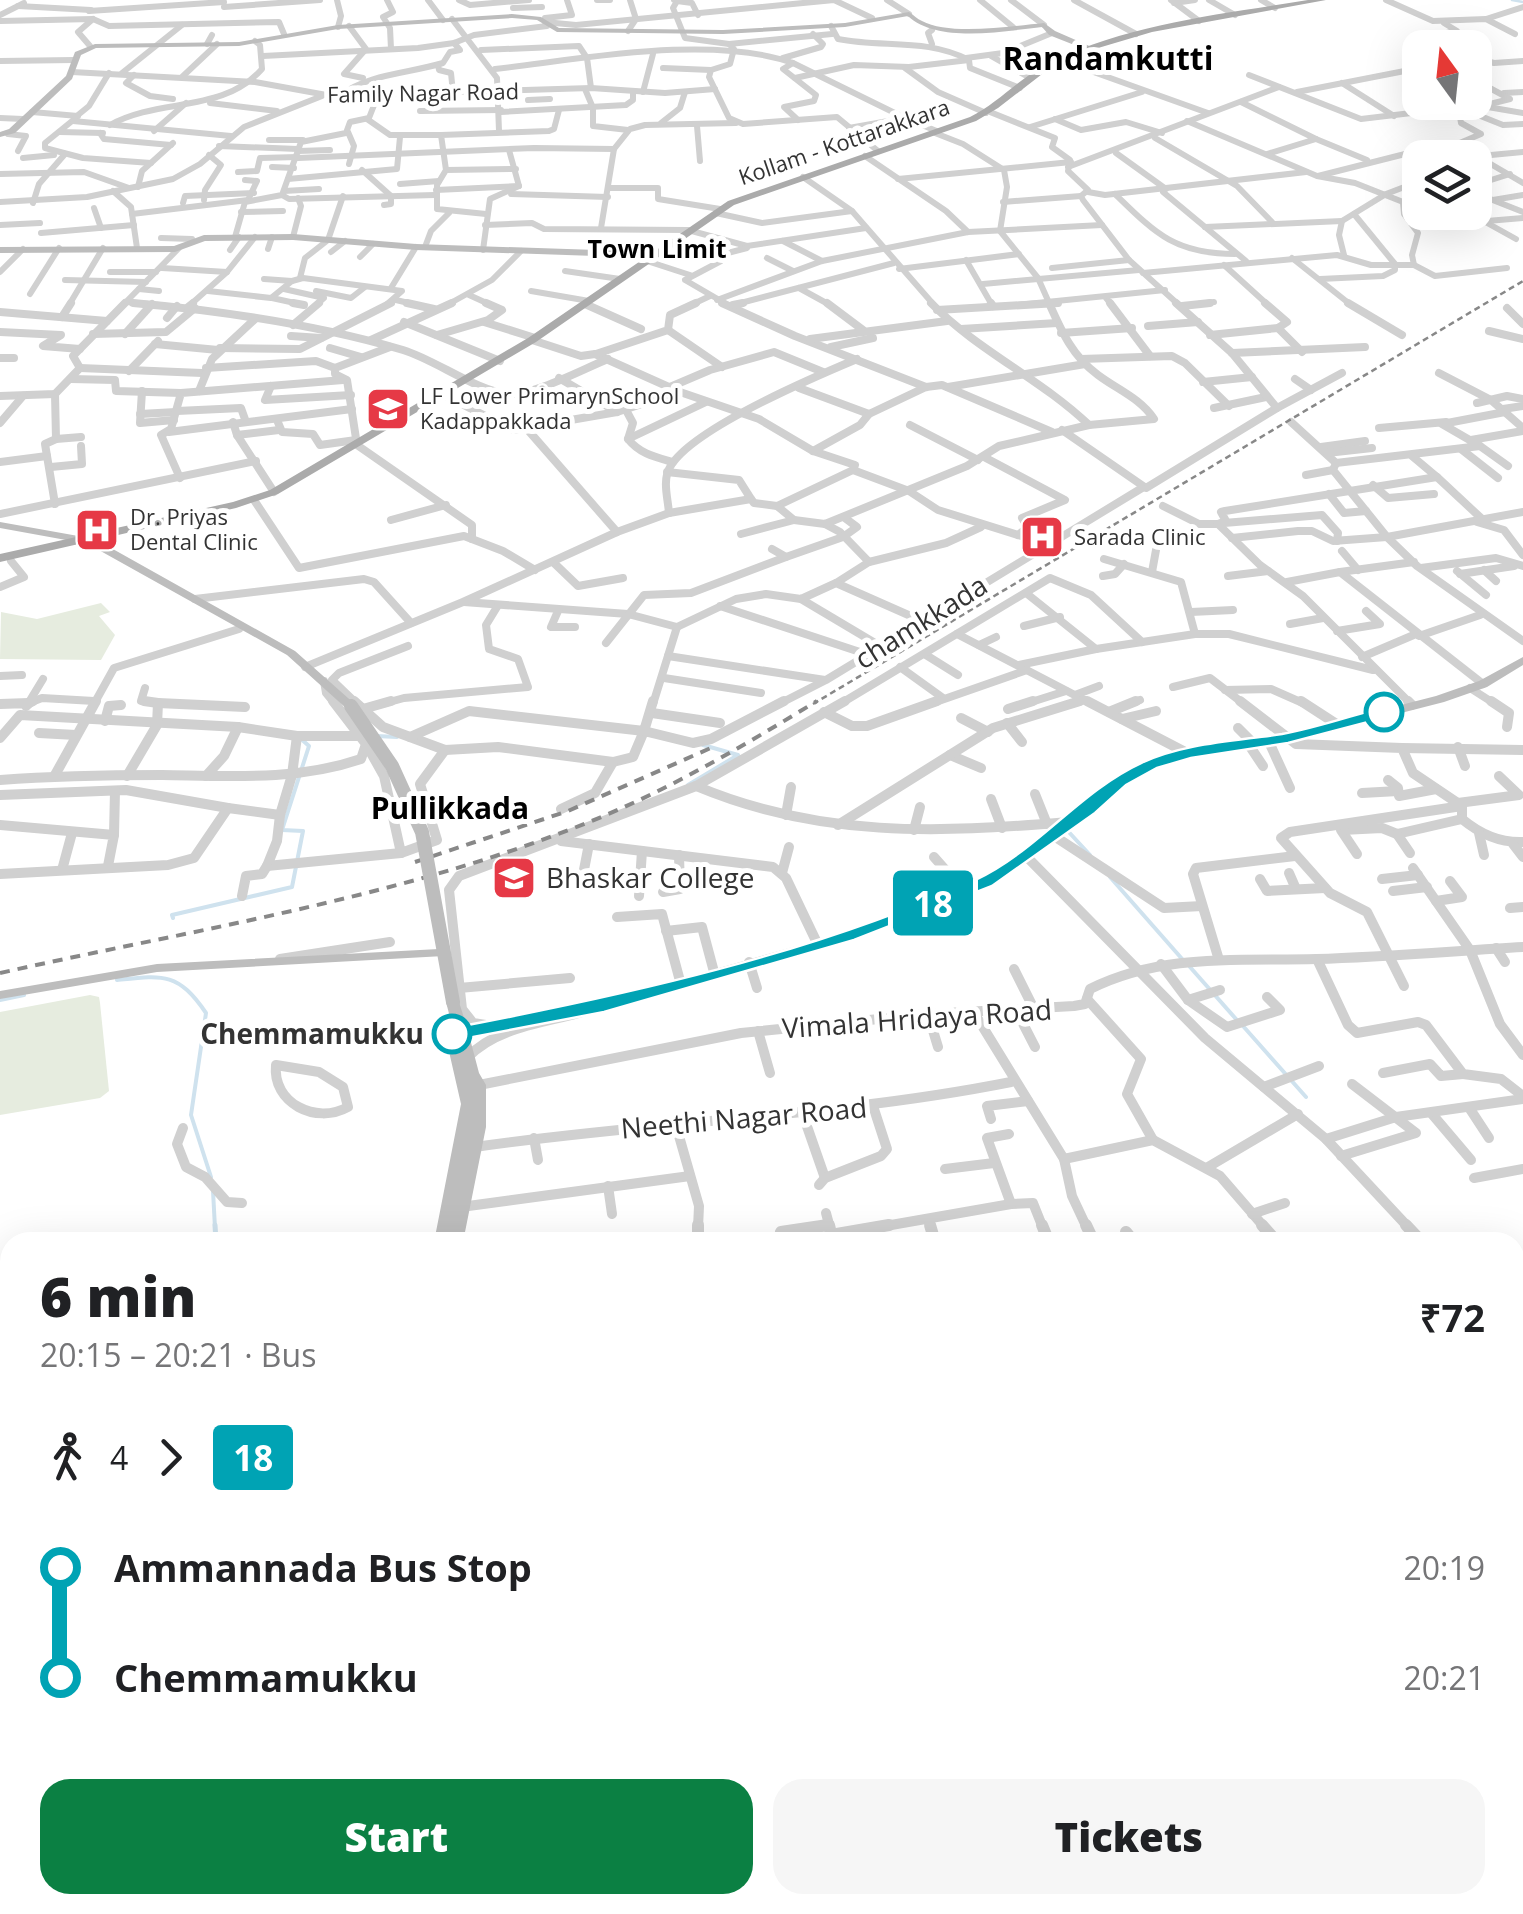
<!DOCTYPE html>
<meta charset="utf-8">
<style>
body{margin:0;font-family:"Open Sans",sans-serif;background:#f6f6f6;color:#202124;height:100vh;display:flex;flex-direction:column;font-size:38px;white-space:nowrap}
*{box-sizing:border-box;margin:0}
p{font-size:32px;color:#757577}
.icon{flex:none;width:55px;height:55px;fill:none;stroke:currentColor;stroke-width:2;stroke-linecap:round;stroke-linejoin:round}
.map{position:relative;flex:1;overflow:hidden}
.details{position:absolute;left:0px;top:1232px;width:1525px;height:682px;display:flex;flex-direction:column;background:#fff;border-radius:30px 30px 0 0;box-shadow:0 10px 40px #0002}
.details>*{flex:none}
.badge{padding:0 20px;border-radius:8px;font-size:35px;line-height:65px}
.needle{width:65px;rotate:345deg}
.controls{position:absolute;left:1402px;top:30px;display:grid;gap:20px}
.controls a{display:grid;place-items:center;width:90px;height:90px;border-radius:20px;background:#fff;box-shadow:0 10px 40px #0002;font-size:50px}
.map>.badge{position:absolute;translate:-50% -50%;box-shadow:0 0 0 5px #fff}
.legs{display:flex;align-items:center;gap:15px;height:110px;padding:0 40px;font-size:32px}
.legs p{margin-inline-start:auto}
.head{display:flex;align-items:center;justify-content:space-between;height:170px;padding:0 40px}
h1{font-size:55px;font-weight:800;line-height:75px}
.primary-button{display:flex;gap:20px;margin-top:auto;padding:20px 40px}
.primary-button a{flex:1;height:115px;border-radius:30px;background:#0b8043;color:#fff;font-size:40px;font-weight:800;line-height:115px;text-align:center}
.primary-button a+a{background:#f6f6f6;color:#202124}
ul{padding:0 40px;list-style:none}
li{display:flex;align-items:center;gap:35px;height:110px;font-size:38px}
li i{display:grid;place-items:center;width:15px;height:100%;margin:0 12px;background:currentColor}
li i::after{content:'';width:25px;height:25px;margin:-12px;border:8px solid;border-radius:50%;background:#fff}
li p{margin-inline-start:auto}
li:first-child i{background:linear-gradient(#0000 50%,currentColor 0)}
li:last-child i{background:linear-gradient(currentColor 50%,#0000 0)}
.map>svg:first-child{display:block}
.green{fill:#e6ecdf}
.lines{fill:none;stroke-linecap:round;stroke-linejoin:round}
.stream-far2{stroke:#cfe2ee;stroke-width:2.5}
.stream-far1{stroke:#cfe2ee;stroke-width:4}
.stream{stroke:#cfe2ee;stroke-width:5}
.street-far3{stroke:#d0d0d0;stroke-width:6}
.street-far2{stroke:#d0d0d0;stroke-width:8}
.street-far1{stroke:#d0d0d0;stroke-width:10}
.street{stroke:#d0d0d0;stroke-width:12}
.secondary{fill:#bdbdbd;fill-rule:evenodd}
.primary{fill:#ababab;fill-rule:evenodd}
.rail-far1{stroke:#888;stroke-width:2.5;stroke-dasharray:6 4;stroke-linecap:butt}
.rail{stroke:#888;stroke-width:4;stroke-dasharray:10 8;stroke-linecap:butt}
.secondary-bridge{stroke:#bdbdbd;stroke-width:14}
.line-1{fill:#00a3b4;stroke:#fff;stroke-width:2.5}
.stop-1-dot{fill:#fff;stroke:#00a3b4;stroke-width:5}
.labels{text-anchor:middle;stroke-width:10;stroke-linejoin:round;paint-order:stroke}
.far-street-label{font-size:22px;fill:#333;stroke:#fff}
.far-poi-label{font-size:22px;fill:#333;stroke:#fff;text-anchor:start}
.far-neighbourhood-label{font-size:25px;font-weight:bold;fill:#000;stroke:#fff}
.street-label{font-size:28px;fill:#333;stroke:#fff}
.poi-label{font-size:28px;fill:#333;stroke:#fff;text-anchor:start}
.stop-label{font-size:28px;font-weight:bold;fill:#333;stroke:#fff;text-anchor:end}
.neighbourhood-label{font-size:30px;font-weight:bold;fill:#000;stroke:#fff}
.far-district-label{font-size:32px;font-weight:bold;fill:#000;stroke:#fff}
</style>
<div class="map">
<svg width="1523" height="1914" viewBox="0 0 1523 1914">
<rect width="100%" height="100%" fill="#fff"/>
<g class="green">
<path d="M101,603L110,612L99,616L115,635L101,660L0,659L1,612L37,619Z"/>
<path d="M90,995L99,997L100,1003L109,1091L100,1098L0,1115V1012Z"/>
</g>
<g class="lines">
<path class="stream-far2" d="M1512,0L1523,2"/>
<g class="stream-far1">
<path d="M376,736L397,737"/>
<path d="M688,785L738,755L703,745"/>
<path d="M1066,829L1090,855"/>
<path d="M1110,877L1183,960"/>
<path d="M173,918L172,915L292,887L303,831L282,830L309,746L300,738"/>
<path d="M1190,967L1236,1019"/>
<path d="M117,980C163,975 178,972 206,1013L191,1115L211,1177"/>
<path d="M0,1000L24,995"/>
<path d="M1243,1026L1306,1097"/>
<path d="M213,1191L215,1228"/>
</g>
<path class="stream" d="M215,1225L216,1242"/>
<g class="street-far3">
<path d="M337,0L341,16L338,27"/>
<path d="M387,0L393,12L383,17L390,28L391,49"/>
<path d="M428,0L443,20"/>
<path d="M459,0L470,5L529,0"/>
<path d="M597,0H610"/>
<path d="M674,0L677,1L673,8L685,38L729,44L734,49L730,64L711,70L709,77L729,118L743,124L837,117L878,151"/>
<path d="M887,0L909,14"/>
<path d="M980,0L1013,27"/>
<path d="M1011,0L1044,25"/>
<path d="M1074,0L1136,34"/>
<path d="M1171,0L1199,21"/>
<path d="M1209,0L1235,15"/>
<path d="M1261,0L1275,8"/>
<path d="M1386,0L1433,21L1486,19L1515,34"/>
<path d="M677,1L692,3L698,15"/>
<path d="M1174,3L1195,0"/>
<path d="M18,6L91,10"/>
<path d="M224,7L320,0"/>
<path d="M513,8L542,7"/>
<path d="M89,11L224,2"/>
<path d="M0,15L24,3"/>
<path d="M545,18L572,15L567,0"/>
<path d="M452,19L497,78L499,131"/>
<path d="M1486,19L1523,7"/>
<path d="M0,21L93,19L109,26L279,22L284,34"/>
<path d="M545,22L576,25L834,0L872,18"/>
<path d="M349,26L366,49L344,74L363,78"/>
<path d="M831,26L838,39C883,48 927,38 969,60L970,68L1020,88"/>
<path d="M932,30L928,33L932,44"/>
<path d="M628,31L636,19L630,0"/>
<path d="M207,44L212,35"/>
<path d="M729,44L832,34"/>
<path d="M90,46L78,32L93,19"/>
<path d="M1434,48L1420,38L1457,31L1444,23"/>
<path d="M481,50L579,46L587,58L591,88"/>
<path d="M263,56L418,48L454,43L474,35L547,26"/>
<path d="M991,56L1030,78"/>
<path d="M783,58L821,47L823,44L813,34"/>
<path d="M966,58L1003,53L1052,33"/>
<path d="M1475,58L1494,63L1523,61"/>
<path d="M1060,60L1208,113"/>
<path d="M0,61L74,60"/>
<path d="M793,63L905,118"/>
<path d="M438,65L439,70L451,73L453,93"/>
<path d="M663,68L711,70"/>
<path d="M905,68L938,92L986,113"/>
<path d="M495,69C583,59 710,34 793,63L783,69L816,95L814,101L784,107L798,120"/>
<path d="M72,72L255,82L332,96L591,88L665,93L715,89"/>
<path d="M122,73L182,25"/>
<path d="M134,75L126,83L150,96L173,99"/>
<path d="M1249,75L1361,119L1445,109L1473,113L1503,125L1523,124"/>
<path d="M182,77L217,44"/>
<path d="M795,78L854,65L909,67L969,60"/>
<path d="M1342,83L1394,116"/>
<path d="M585,89L593,108V126L628,130"/>
<path d="M643,92L653,54"/>
<path d="M1297,92L1420,68"/>
<path d="M1504,93L1523,92"/>
<path d="M340,95C372,73 406,74 443,63L450,52L460,50L454,43"/>
<path d="M528,100L550,99"/>
<path d="M1241,102L1316,139L1267,154"/>
<path d="M210,103L277,111"/>
<path d="M1482,106L1523,113"/>
<path d="M420,111L501,110"/>
<path d="M32,112L78,116"/>
<path d="M501,112L626,105L633,100V91"/>
<path d="M990,112L1055,138L1052,147L1070,160L1068,171L1088,190L1081,196L1083,200L1129,260L1179,305"/>
<path d="M78,115L89,106L109,73"/>
<path d="M77,117L45,143V148L83,158L151,163"/>
<path d="M0,118L23,119"/>
<path d="M367,119L390,135H441"/>
<path d="M1055,119L1081,130L1126,122L1162,133"/>
<path d="M73,121L231,136"/>
<path d="M1187,121L1317,176L1355,183L1403,202L1420,204"/>
<path d="M661,123L680,108L685,92"/>
<path d="M110,125C160,97 222,114 262,69L260,45L255,41"/>
<path d="M697,126L700,161"/>
<path d="M1030,127L1142,92"/>
<path d="M849,128L905,118L939,132"/>
<path d="M154,131L186,103"/>
<path d="M60,132L103,133"/>
<path d="M348,132L354,146L349,164"/>
<path d="M100,133L104,139L171,145"/>
<path d="M935,133L963,144L1004,170L1007,187L1000,231L1038,278L1050,305"/>
<path d="M8,134L26,136L18,151"/>
<path d="M1155,138L1237,186L1272,222"/>
<path d="M1316,139L1367,160"/>
<path d="M269,140H303"/>
<path d="M219,146L298,149"/>
<path d="M1451,150L1491,155L1523,152"/>
<path d="M298,151L330,150"/>
<path d="M1116,153L1166,189L1163,192L1246,261"/>
<path d="M865,156L946,211L968,232"/>
<path d="M1477,156L1523,183"/>
<path d="M23,158L54,155"/>
<path d="M298,158L534,148L614,149L630,129L645,125L736,123"/>
<path d="M1449,158L1455,145L1481,134L1461,123L1460,117L1478,107L1510,99L1475,80"/>
<path d="M272,167L294,168"/>
<path d="M1068,167L1279,87"/>
<path d="M362,170L391,196V204L384,205"/>
<path d="M446,170L516,169"/>
<path d="M238,172L257,171L260,158L298,157"/>
<path d="M0,174L84,172L129,188"/>
<path d="M1318,176L1405,154L1449,157"/>
<path d="M803,177L852,211L934,305"/>
<path d="M288,179L397,169L400,137"/>
<path d="M898,179L1071,162"/>
<path d="M400,184L439,181"/>
<path d="M1475,185L1510,174"/>
<path d="M138,187L142,171L173,143"/>
<path d="M610,188H658V199L720,209"/>
<path d="M436,190L519,186"/>
<path d="M113,191L131,207L137,248"/>
<path d="M284,191L319,189"/>
<path d="M1088,192L1105,195L1306,172"/>
<path d="M1475,193L1523,212"/>
<path d="M511,194L608,197"/>
<path d="M1115,194C1156,234 1175,254 1235,254"/>
<path d="M282,195L289,199L435,195"/>
<path d="M204,200L205,190L221,165L209,155"/>
<path d="M1493,200L1523,195"/>
<path d="M0,202L87,197L173,179L200,164L244,127L322,96"/>
<path d="M1003,202L1081,196"/>
<path d="M1403,202L1404,214L1418,233L1412,255L1414,265"/>
<path d="M33,203L39,184L65,154"/>
<path d="M183,203L185,196L254,193"/>
<path d="M94,208L101,228"/>
<path d="M241,212L283,211"/>
<path d="M1432,212L1441,220L1480,219L1516,239"/>
<path d="M716,213L762,223L852,211"/>
<path d="M132,214L248,200L257,181L245,180"/>
<path d="M486,214L437,209V185L446,170L441,135L549,131L554,129L559,110"/>
<path d="M1487,221L1523,218"/>
<path d="M0,225L40,223"/>
<path d="M485,225L532,223L544,229L688,230L747,246L866,228"/>
<path d="M1205,227L1342,221"/>
<path d="M601,228L614,149"/>
<path d="M41,233L134,225"/>
<path d="M235,237L245,202L282,195L301,142L346,133L350,122L369,118L378,95"/>
<path d="M293,237L301,206L298,198"/>
<path d="M161,238L192,239"/>
<path d="M783,241L822,261"/>
<path d="M675,242L724,254L747,248"/>
<path d="M425,247L431,231L449,213"/>
<path d="M268,249L272,237"/>
<path d="M230,250L239,237"/>
<path d="M483,250L490,199L519,186L509,150"/>
<path d="M331,252L345,241"/>
<path d="M1344,255L1339,235L1342,221L1386,194L1420,181"/>
<path d="M360,257L373,244"/>
<path d="M767,258L793,271"/>
<path d="M1292,258L1351,305"/>
<path d="M966,260L992,305"/>
<path d="M647,261L690,275"/>
<path d="M721,261L685,280L728,305"/>
<path d="M1224,265L1268,305"/>
<path d="M162,268L227,272"/>
<path d="M1052,268L1129,260"/>
<path d="M899,269L1019,254"/>
<path d="M565,271L620,279"/>
<path d="M0,272L23,249"/>
<path d="M110,272H156"/>
<path d="M1143,273L1337,255L1371,265H1414L1435,276L1507,268"/>
<path d="M300,278L305,258L328,240L343,196"/>
<path d="M264,279L292,281"/>
<path d="M1320,279L1383,276L1395,270V264L1354,214"/>
<path d="M65,280L146,282"/>
<path d="M983,284L1139,270"/>
<path d="M391,288L416,247"/>
<path d="M799,288L830,305"/>
<path d="M139,289L159,291"/>
<path d="M284,289L324,298L316,305"/>
<path d="M208,291L271,298L292,281L303,278L402,291L386,305"/>
<path d="M316,291L351,298L365,287"/>
<path d="M531,291L589,301"/>
<path d="M30,294L59,248"/>
<path d="M469,295L491,305"/>
<path d="M272,298L304,305"/>
<path d="M1106,298L1112,305"/>
<path d="M396,300L417,305"/>
<path d="M717,300L822,261L968,232L1102,225"/>
<path d="M127,302L160,305"/>
<path d="M69,305L103,248"/>
<path d="M123,305L179,248"/>
<path d="M190,305L227,272L255,237"/>
<path d="M447,305L492,280L521,251"/>
<path d="M691,305L710,296"/>
<path d="M733,305L894,263"/>
<path d="M1017,305L1165,290"/>
<path d="M1190,305L1214,302"/>
</g>
<g class="street-far2">
<path d="M133,303C224,311 314,324 403,350C436,360 476,391 508,394C533,396 583,369 608,359"/>
<path d="M293,303L304,305"/>
<path d="M407,303L434,309"/>
<path d="M722,303L795,336L926,387"/>
<path d="M827,303L863,330"/>
<path d="M991,303L993,306"/>
<path d="M1049,303C1061,330 1072,356 1098,375C1118,390 1140,398 1154,419L1089,425"/>
<path d="M1110,303L1150,356"/>
<path d="M1348,303L1402,335"/>
<path d="M585,304L641,329"/>
<path d="M733,305L743,303"/>
<path d="M1182,306L1210,303"/>
<path d="M188,307L193,303"/>
<path d="M1507,308L1523,324"/>
<path d="M937,310L1058,303"/>
<path d="M0,312L107,321"/>
<path d="M62,317L71,303"/>
<path d="M167,318L177,306"/>
<path d="M404,322L500,361"/>
<path d="M484,322L535,338"/>
<path d="M293,325L319,303"/>
<path d="M1148,326L1198,322"/>
<path d="M1278,328L1302,352"/>
<path d="M961,329L1057,323"/>
<path d="M668,330L722,367"/>
<path d="M1489,331L1523,339"/>
<path d="M0,332L61,335L43,346L80,349"/>
<path d="M1061,333L1132,328"/>
<path d="M93,334L166,332L195,308"/>
<path d="M125,334L152,304"/>
<path d="M437,335L488,320L502,310L486,303"/>
<path d="M1210,335L1278,328L1287,322L1265,303"/>
<path d="M291,336L321,338"/>
<path d="M810,339L947,321"/>
<path d="M371,340L452,303"/>
<path d="M532,340L581,356L595,354L680,392L759,419L813,451L855,465L853,470L909,491L938,510L1047,544"/>
<path d="M155,344L218,350"/>
<path d="M390,347L335,368V374L347,380L357,445L472,525V539"/>
<path d="M831,347L873,338"/>
<path d="M220,348L300,349L391,303"/>
<path d="M330,348L361,357"/>
<path d="M1232,353L1365,347"/>
<path d="M596,354L668,330L670,315L696,303"/>
<path d="M0,358H14"/>
<path d="M1081,359L1172,356L1185,363L1229,406"/>
<path d="M80,368L202,373"/>
<path d="M206,368L316,361L335,368"/>
<path d="M129,371L158,341"/>
<path d="M1439,373L1491,400L1523,428"/>
<path d="M559,378L617,412"/>
<path d="M71,379L115,380L116,391L181,393"/>
<path d="M1295,379L1311,390"/>
<path d="M1203,382L1252,377"/>
<path d="M271,386L265,400L351,395"/>
<path d="M670,387L710,370L774,352L823,372"/>
<path d="M948,387L1085,364"/>
<path d="M799,388L869,414L926,387L942,385L1052,432"/>
<path d="M142,391L140,423L174,420"/>
<path d="M199,391L212,359L255,319"/>
<path d="M444,395L513,430L617,412L679,392"/>
<path d="M0,396L55,394L80,368L73,356L125,303"/>
<path d="M1477,403L1507,396L1523,399"/>
<path d="M1214,408L1266,397"/>
<path d="M1277,408L1342,373"/>
<path d="M1503,409L1523,406"/>
<path d="M626,410L633,423L628,439C640,454 655,457 673,462"/>
<path d="M177,411L241,408L246,422"/>
<path d="M140,414L176,412"/>
<path d="M277,420L282,432L313,434L320,445L356,440"/>
<path d="M233,422L237,435L274,492"/>
<path d="M1291,422L1336,463L1333,470L1387,537L1417,566L1523,641"/>
<path d="M0,423L23,396"/>
<path d="M910,425L978,460"/>
<path d="M1379,428L1446,422"/>
<path d="M527,429L617,532"/>
<path d="M1062,430L1146,488L1277,408L1232,353L1176,303"/>
<path d="M169,432L352,409"/>
<path d="M237,435L279,430"/>
<path d="M56,439L81,437"/>
<path d="M628,439L706,402"/>
<path d="M1471,440L1523,431"/>
<path d="M1480,446L1508,466"/>
<path d="M1321,447L1365,441"/>
<path d="M1461,449L1498,478"/>
<path d="M813,451L860,425L869,414"/>
<path d="M1327,453L1372,448"/>
<path d="M47,456L45,444L56,439L55,394"/>
<path d="M984,457L1065,500L1022,518L1028,527L1018,535"/>
<path d="M0,462L47,456L55,504"/>
<path d="M1336,463L1480,446L1442,424L1505,412"/>
<path d="M51,467L82,464L81,446"/>
<path d="M667,472L739,480L751,499"/>
<path d="M1306,475L1333,470"/>
<path d="M1437,477L1481,518"/>
<path d="M180,478L161,435L171,429L181,393L343,380"/>
<path d="M1373,485L1388,498L1434,494"/>
<path d="M1329,494L1344,513L1366,511"/>
<path d="M254,500L299,568L464,536L503,551L535,570"/>
<path d="M777,506L853,470"/>
<path d="M1163,506L1199,524H1218"/>
<path d="M669,513C668,499 662,480 670,467C692,429 814,377 857,359"/>
<path d="M0,514L256,461"/>
<path d="M391,520L446,505"/>
<path d="M1477,522L1504,530L1523,555"/>
<path d="M1224,523L1322,515L1338,533L1337,541"/>
<path d="M825,524L840,532L869,562L836,583"/>
<path d="M741,534L794,520"/>
<path d="M1232,538L1298,531H1312L1333,541L1387,537L1523,512"/>
<path d="M772,549L786,557L843,537L857,527L845,518"/>
<path d="M1342,551L1358,570"/>
<path d="M1104,559L1181,582L1195,634"/>
<path d="M553,562L578,586L623,578"/>
<path d="M869,562L946,543L981,527"/>
<path d="M1421,568L1496,558L1523,566"/>
<path d="M1484,570L1496,581"/>
<path d="M1457,571L1486,595"/>
<path d="M1152,572L1156,550"/>
<path d="M1340,572L1414,562"/>
<path d="M1460,574L1514,566"/>
<path d="M1103,576L1115,574L1124,564"/>
<path d="M1228,576L1268,571"/>
<path d="M1287,582L1340,572L1483,684"/>
<path d="M0,587L24,577L11,561"/>
<path d="M195,599L364,579L374,582L411,623"/>
<path d="M801,599L880,646"/>
<path d="M464,602L628,614L677,627L653,704"/>
<path d="M720,606L866,654"/>
<path d="M558,611L551,627H575"/>
<path d="M1191,612L1233,610"/>
<path d="M1290,624L1323,618"/>
<path d="M1024,626L1060,617"/>
<path d="M677,627L736,599L766,594L801,599L836,583L922,621"/>
<path d="M1337,631L1380,624L1366,611"/>
<path d="M957,634L1092,704"/>
<path d="M1419,636L1480,615"/>
<path d="M606,643L644,595L691,593L786,557"/>
<path d="M979,645L996,637"/>
<path d="M1096,649L1195,634H1229L1373,670"/>
<path d="M926,655L958,675"/>
<path d="M668,656L825,680"/>
<path d="M1362,657L1416,634"/>
<path d="M1019,665L1096,649L1026,593"/>
<path d="M305,667L463,602L617,532L669,513L751,499L754,503L777,506L794,520L825,524L967,466L999,446L1089,425C1041,379 978,351 931,303"/>
<path d="M900,667L943,698"/>
<path d="M0,676L22,675"/>
<path d="M664,678L761,693"/>
<path d="M324,681L326,693L335,704"/>
<path d="M1173,687L1210,678L1244,704"/>
<path d="M145,688L141,701L158,703"/>
<path d="M1470,688L1495,704"/>
<path d="M1225,690L1271,689L1305,704"/>
<path d="M1075,695L1099,686"/>
<path d="M29,702L43,679"/>
<path d="M29,703L42,698L94,701"/>
<path d="M4,704H28"/>
<path d="M94,704L114,668L239,629"/>
<path d="M158,704H177"/>
<path d="M357,704L332,680L339,673L408,646"/>
<path d="M382,704L404,698L528,687L518,659L489,649L486,625L497,607"/>
<path d="M779,704L826,680L1142,488"/>
<path d="M840,704L1050,578L1091,595L1142,642"/>
<path d="M930,704L1027,670"/>
<path d="M1025,704L1066,691"/>
<path d="M1072,704L1085,700"/>
<path d="M1130,704L1140,700"/>
<path d="M1411,704L1303,596L1260,565L1218,524L1226,521L1221,512L1225,511L1437,477L1412,456"/>
</g>
<g class="street-far1">
<path d="M144,701L158,703"/>
<path d="M354,701L383,727L445,750L498,747L613,762L633,757L644,731L693,743L711,739L784,701"/>
<path d="M1087,701L1189,754"/>
<path d="M1240,701L1296,744L1402,748L1413,773L1462,806V819C1480,834 1499,843 1523,842"/>
<path d="M1301,701L1338,725"/>
<path d="M1408,701L1412,705"/>
<path d="M1491,701L1509,713L1507,727"/>
<path d="M29,703L33,701"/>
<path d="M0,704L29,703L26,706"/>
<path d="M363,709L391,701"/>
<path d="M1008,709L1033,701"/>
<path d="M824,712L852,726H867L937,701"/>
<path d="M1109,712L1136,701"/>
<path d="M652,713L720,723"/>
<path d="M961,718L988,732"/>
<path d="M1122,719L1156,711"/>
<path d="M105,721L109,706L121,705"/>
<path d="M1007,723L1022,742"/>
<path d="M1238,728L1254,744"/>
<path d="M39,733L76,735"/>
<path d="M410,737L469,711L644,731L653,701"/>
<path d="M0,738L20,715L238,727L297,736H361"/>
<path d="M1269,742L1290,788"/>
<path d="M366,744L384,776L401,853L437,840L420,784L445,750"/>
<path d="M1249,745L1263,766"/>
<path d="M1458,747L1465,766"/>
<path d="M1402,748L1523,750"/>
<path d="M950,755L981,768"/>
<path d="M55,775L96,701"/>
<path d="M127,776L157,725L158,703L245,707"/>
<path d="M206,776L224,756L238,727"/>
<path d="M0,780C54,776 108,775 162,775C230,776 296,781 361,759L366,744L333,701"/>
<path d="M1388,780L1398,788L1399,796L1436,789"/>
<path d="M696,786C820,838 937,833 1068,822"/>
<path d="M1362,793L1398,791"/>
<path d="M1035,794L1047,824"/>
<path d="M0,795L126,790L228,808"/>
<path d="M991,799L1002,828"/>
<path d="M1458,803L1519,795L1499,776"/>
<path d="M561,809L595,793L613,762"/>
<path d="M280,815L277,841L267,866L401,853"/>
<path d="M786,815L791,787"/>
<path d="M0,825L114,835L108,866"/>
<path d="M838,825L993,728L1080,701"/>
<path d="M914,830L920,807"/>
<path d="M1341,830L1357,854"/>
<path d="M1342,830L1382,828L1397,834L1462,819"/>
<path d="M1479,833L1484,855"/>
<path d="M1051,834L1164,908L1202,906"/>
<path d="M1397,834L1410,853"/>
<path d="M114,835L115,791"/>
<path d="M561,841L773,867L786,878L818,945"/>
<path d="M1513,844L1523,857"/>
<path d="M1025,855L1205,1038L1326,1139L1409,1228"/>
<path d="M934,857L964,891"/>
<path d="M1413,868L1470,950L1500,1024L1523,1055"/>
<path d="M62,870L72,833"/>
<path d="M782,873L789,847"/>
<path d="M1289,873L1296,889"/>
<path d="M0,874L168,865L194,858L228,808L280,815L292,775L297,736"/>
<path d="M1260,879L1267,891L1325,888"/>
<path d="M1382,879L1418,875"/>
<path d="M582,880L589,844"/>
<path d="M1393,891L1427,887"/>
<path d="M663,892L680,889L679,855"/>
<path d="M242,896L246,876L262,874L267,866"/>
<path d="M639,896L642,851"/>
<path d="M1436,901L1462,897L1450,881"/>
<path d="M1510,908L1523,907"/>
<path d="M617,917L662,914L680,981"/>
<path d="M666,931L702,927L714,972"/>
<path d="M1496,948L1505,962"/>
<path d="M280,959L390,942"/>
<path d="M1317,959L1348,1025L1357,1033L1418,1022L1426,1025L1463,1074L1501,1079L1523,1096"/>
<path d="M1219,960L1193,874L1196,868L1295,856"/>
<path d="M749,962L757,988"/>
<path d="M1161,964L1188,1000L1227,1027L1280,1010L1267,997"/>
<path d="M1014,969L1034,1009"/>
<path d="M1404,986L1367,912L1330,893L1281,838L1290,832L1462,806"/>
<path d="M459,988L570,978"/>
<path d="M1087,999L1141,1059L1127,1094L1153,1140"/>
<path d="M1188,1000L1220,990"/>
<path d="M1016,1010L1035,1047"/>
<path d="M973,1011L1064,1159L1153,1140L1220,1176L1265,1228"/>
<path d="M928,1014L938,1047"/>
<path d="M492,1026L473,1023L462,1009L449,890L459,876L696,786L845,701"/>
<path d="M758,1031L770,1073"/>
<path d="M468,1057C498,1026 546,1023 586,1011"/>
<path d="M276,1065L319,1072L343,1087L348,1107C316,1125 272,1103 276,1065Z"/>
<path d="M1383,1073L1430,1064L1441,1076L1463,1074"/>
<path d="M479,1085L741,1033L928,1014L1074,1006L1085,1004L1090,989C1162,953 1238,961 1316,959C1385,957 1454,951 1523,947"/>
<path d="M1264,1087L1319,1066"/>
<path d="M1470,1109L1489,1138"/>
<path d="M802,1112L825,1178"/>
<path d="M1432,1114L1471,1160"/>
<path d="M991,1119L987,1106L1028,1101"/>
<path d="M675,1122L699,1206L698,1228"/>
<path d="M183,1128L177,1144L186,1167L205,1177L227,1202L242,1203"/>
<path d="M1009,1134L987,1138L1011,1204L1033,1203L1043,1228"/>
<path d="M534,1138L538,1160"/>
<path d="M1326,1139L1396,1117L1523,1099"/>
<path d="M475,1147C653,1121 835,1117 1011,1082"/>
<path d="M1341,1156L1416,1133L1352,1084"/>
<path d="M1064,1159L1072,1196L1087,1228"/>
<path d="M1208,1167L1298,1114"/>
<path d="M945,1169L994,1163"/>
<path d="M1474,1178L1523,1169"/>
<path d="M819,1185L825,1178L881,1156L887,1149L873,1106"/>
<path d="M608,1186L612,1214"/>
<path d="M461,1207L690,1176"/>
<path d="M826,1213L830,1228"/>
<path d="M1252,1214L1285,1203"/>
<path d="M929,1220L931,1228"/>
<path d="M811,1228L829,1225"/>
<path d="M874,1228L1011,1204"/>
</g>
<g class="street">
<path d="M829,1225L833,1242"/>
<path d="M930,1225L935,1242"/>
<path d="M1042,1225L1049,1242"/>
<path d="M1086,1225L1094,1242"/>
<path d="M1262,1225L1277,1242"/>
<path d="M1406,1225L1422,1242"/>
<path d="M781,1232L828,1225"/>
<path d="M1126,1232L1134,1242"/>
<path d="M831,1235L889,1225"/>
<path d="M698,1242V1225"/>
<path d="M1247,1242L1271,1237"/>
<path d="M1515,1331L1523,1337"/>
<path d="M1515,1382L1523,1379"/>
<path d="M1515,1475L1523,1472"/>
<path d="M0,1538L10,1534"/>
<path d="M1515,1640L1523,1639"/>
<path d="M1515,1760L1523,1758"/>
<path d="M1515,1772L1523,1782"/>
<path d="M155,1905V1914"/>
<path d="M985,1905L986,1914"/>
<path d="M1371,1905L1373,1914"/>
<path d="M1444,1905L1446,1914"/>
<path d="M1494,1905L1498,1914"/>
<path d="M882,1914L883,1905"/>
<path d="M1228,1914L1246,1910"/>
</g>
<g class="secondary">
<path d="M909,12C914,15 917,19 922,21C949,36 1013,26 1044,23L1055,31L1094,48L1087,50L1049,35L1042,27C1004,31 938,44 908,16L845,27L723,34L557,32L537,20L512,18L338,29L239,46L96,48L81,55L72,79L15,133L0,137V132L9,129L66,76L75,52L95,44L239,42L338,25L512,14L541,17L559,28L723,30L845,23Z"/>
<path d="M293,234L416,244L656,252L660,255L656,258L416,250L293,240L205,241L175,252L0,253V247L174,246L204,235Z"/>
<path d="M0,522L95,539L295,651L357,706L351,710L347,709L287,655L88,544L0,528Z"/>
<path d="M1523,657V665L1487,687L1444,702L1288,742L1190,758L1155,767L1124,784L1093,812L990,886L852,939L604,1009L469,1035L479,1073L486,1085V1127L463,1242H434L461,1104L445,1034L447,1031L453,1029L446,1002L448,999H458L467,1027L603,1001L842,933L980,880L1085,806L1116,778L1147,761L1189,750L1288,734L1436,696L1479,681Z"/>
<path d="M439,949L446,953L444,956L157,972L0,999V991L157,964Z"/>
<path d="M0,1626L10,1631V1650L0,1645Z"/>
<path d="M123,1905H145L140,1914H118Z"/>
<path d="M681,1905H716L719,1914H685Z"/>
</g>
<path class="primary" d="M1308,0H1326L1152,32L1088,51L1046,71L998,108L976,121L734,205L536,342L278,494L236,508L0,562V554L233,502L270,490L528,338L728,201L970,117C1000,102 1022,75 1053,61C1132,23 1223,14 1308,0Z"/>
<path class="rail-far1" d="M813,704L1523,281"/>
<g class="rail">
<path d="M415,862L568,811L713,747"/>
<path d="M0,973C197,929 401,898 589,822C669,790 743,746 817,701"/>
</g>
<path class="secondary-bridge" d="M351,706L392,766L422,832L453,1002"/>
</g>
<path class="line-1" d="M1384,707L1393,712L1391,716L1288,743L1191,758L1157,768L1126,785L1095,813L992,886L854,940L604,1012L452,1041L441,1034L452,1028C626,995 812,954 975,880C1036,852 1080,791 1141,763C1184,743 1236,741 1282,734C1316,728 1350,716 1384,707Z"/>
<defs>
<symbol id="university-square" viewBox="-11 -11 22 22"><rect x="-9" y="-9" width="18" height="18" rx="4" fill="#e63946" stroke="#fff"/><path d="M0-5L7-2L0 1L-7-2ZM-4 1L0 2.5L4 1V4Q0 6-4 4Z" fill="#fff"/></symbol>
<symbol id="hospital-square" viewBox="-11 -11 22 22"><rect x="-9" y="-9" width="18" height="18" rx="4" fill="#e63946" stroke="#fff"/><path d="M-5-5h3v3.5h4V-5h3V5h-3V1.5h-4V5h-3Z" fill="#fff"/></symbol>
</defs>
<g fill-rule="evenodd">
<use href="#university-square" x="363" y="384" width="50" height="50"/>
<use href="#hospital-square" x="72" y="505" width="50" height="50"/>
<use href="#hospital-square" x="1017" y="512" width="50" height="50"/>
<use href="#university-square" x="489" y="853" width="50" height="50"/>
</g>
<g class="stop-1-dot">
<circle cx="1384" cy="712" r="18"/>
<circle cx="452" cy="1034" r="18"/>
</g>
<g class="labels">
<g class="far-street-label">
<text transform="translate(423 93) rotate(-1)" y="8">Family Nagar Road</text>
<text transform="translate(844 142) rotate(-19)" y="8">Kollam - Kottarakkara</text>
</g>
<g class="far-poi-label">
<text x="420" y="404">LF Lower PrimarynSchool<tspan x="420" dy="25">Kadappakkada</tspan></text>
<text x="130" y="525">Dr. Priyas<tspan x="130" dy="25">Dental Clinic</tspan></text>
<text x="1074" y="545">Sarada Clinic</text>
</g>
<g class="far-neighbourhood-label">
<text x="657" y="258">Town Limit</text>
</g>
<g class="street-label">
<text transform="translate(921 622) rotate(-32)" y="10">chamkkada</text>
<text transform="translate(917 1019) rotate(-4)" y="10">Vimala Hridaya Road</text>
<text transform="translate(744 1118) rotate(-5)" y="10">Neethi Nagar Road</text>
</g>
<g class="poi-label">
<text x="546" y="888">Bhaskar College</text>
</g>
<g class="stop-label">
<text x="424" y="1044">Chemmamukku</text>
</g>
<g class="neighbourhood-label">
<text x="450" y="819">Pullikkada</text>
</g>
<g class="far-district-label">
<text x="1108" y="70">Randamkutti</text>
</g>
</g>
</svg>
<div class="controls">
<a><svg class="needle" viewBox="-14 -14 28 28"><path d="M0-13l5 13h-10z" fill="#e53935"/><path d="M0 13l5-13h-10z" fill="#757577"/></svg></a>
<a><svg class="icon" aria-label="layers" viewBox="0 0 24 24"><path d="M12 4l9 5-9 5-9-5zM3 14l9 5 9-5"/></svg></a>
</div>
<b class="badge" style="left:933px;top:903px;background:#00a3b4;color:#fff">18</b>
<section class="details">
<div class="head"><div><h1>6 min</h1><p>20:15 – 20:21 · Bus</p></div><b>₹72</b></div>
<div class="legs"><svg class="icon" aria-label="walk" viewBox="0 0 24 24"><circle cx="13" cy="4" r="2"/><path d="M13 8l-2 6 4 7M11 14l-3 7M7 12l3-4h3l4 4"/></svg>4<svg class="icon" aria-label="forward" viewBox="0 0 24 24"><path d="M9 5l7 7-7 7"/></svg><b class="badge" style="background:#00a3b4;color:#fff">18</b></div>
<ul>
<li><i style="color:#00a3b4"></i><b>Ammannada Bus Stop</b><p>20:19</p></li>
<li><i style="color:#00a3b4"></i><b>Chemmamukku</b><p>20:21</p></li>
</ul>
<div class="primary-button"><a>Start</a><a>Tickets</a></div>
</section>
</div>
